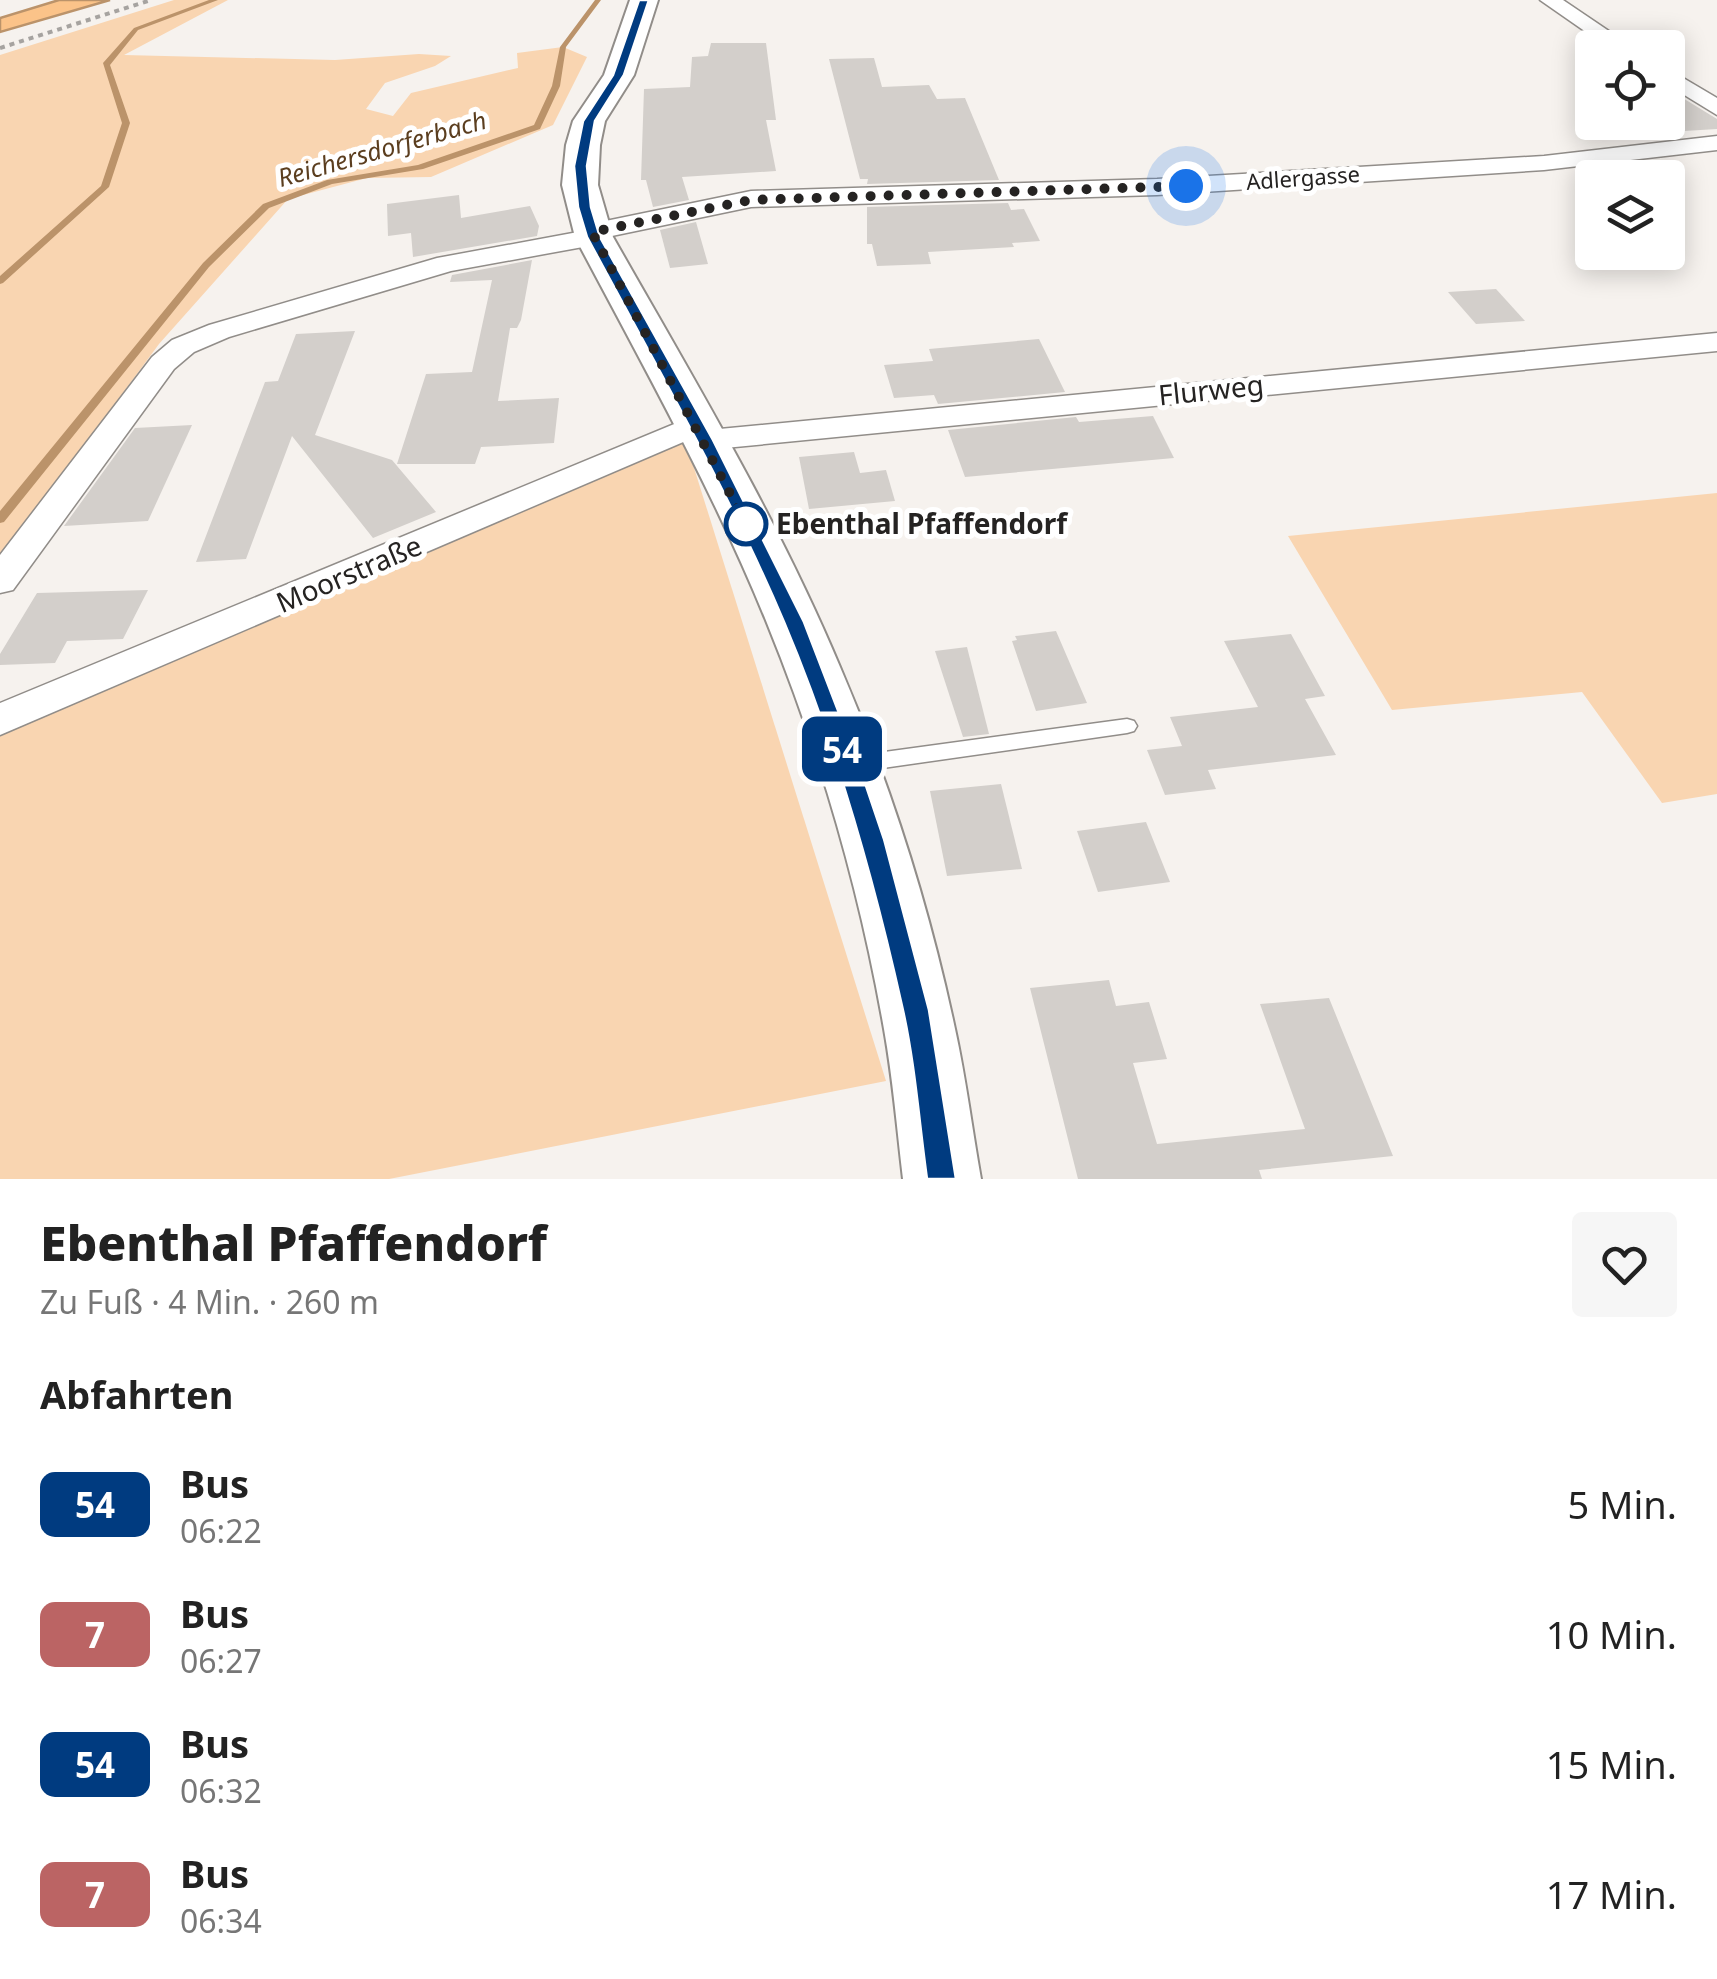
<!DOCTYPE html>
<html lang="de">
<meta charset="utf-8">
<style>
body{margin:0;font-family:"Noto Sans",sans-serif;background:#f6f6f6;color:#222;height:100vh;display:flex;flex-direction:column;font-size:38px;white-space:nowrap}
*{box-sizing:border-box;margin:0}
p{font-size:32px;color:#767676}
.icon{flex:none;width:55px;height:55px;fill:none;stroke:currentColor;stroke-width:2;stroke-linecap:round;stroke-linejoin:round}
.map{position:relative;height:1179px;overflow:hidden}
.details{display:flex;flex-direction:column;background:#fff;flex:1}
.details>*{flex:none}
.badge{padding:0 20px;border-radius:15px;font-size:35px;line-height:65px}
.tools{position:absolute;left:1575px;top:30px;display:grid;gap:20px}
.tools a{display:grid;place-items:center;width:110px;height:110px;border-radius:10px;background:#fff;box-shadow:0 5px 25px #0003;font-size:50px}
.you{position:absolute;width:50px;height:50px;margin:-25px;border:8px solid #fff;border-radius:50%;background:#1a73e8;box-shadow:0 0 0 15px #1a73e833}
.map>.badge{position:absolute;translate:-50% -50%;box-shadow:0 0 0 5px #fff}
h2{padding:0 40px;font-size:38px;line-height:90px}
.round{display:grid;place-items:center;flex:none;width:105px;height:105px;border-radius:10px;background:#f6f6f6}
.summary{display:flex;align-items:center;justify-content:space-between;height:170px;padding:0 40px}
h1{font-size:48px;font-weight:800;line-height:75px}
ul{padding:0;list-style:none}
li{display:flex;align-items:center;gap:30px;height:130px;padding:0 40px}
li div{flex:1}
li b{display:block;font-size:38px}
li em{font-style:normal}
li .badge{min-width:110px;font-weight:700;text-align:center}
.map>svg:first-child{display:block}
.green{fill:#f9d5b1}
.water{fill:#fbc389;stroke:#bb936a;stroke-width:2.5}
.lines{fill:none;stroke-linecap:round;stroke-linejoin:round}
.stream{fill:#bb936a;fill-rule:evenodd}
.building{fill:#d3cfcb}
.lane-casing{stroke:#918d89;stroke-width:3}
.street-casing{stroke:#918d89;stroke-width:3}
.secondary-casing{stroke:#918d89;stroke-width:4}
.path{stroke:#a6a3a0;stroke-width:4;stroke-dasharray:5 5;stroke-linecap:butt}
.lane{fill:#fff;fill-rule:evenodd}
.street{fill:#fff;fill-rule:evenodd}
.secondary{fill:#fff;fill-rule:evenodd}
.line{fill:#003b80;stroke:#fff;stroke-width:2.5}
.walk{stroke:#252322;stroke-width:10;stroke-dasharray:0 18}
.stop-dot{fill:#fff;stroke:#003b80;stroke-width:5}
.labels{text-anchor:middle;stroke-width:10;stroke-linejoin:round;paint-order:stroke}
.far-street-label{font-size:22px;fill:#252322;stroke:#fff}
.far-water-label{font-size:25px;font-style:italic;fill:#5b3e1f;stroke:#fff}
.street-label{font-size:28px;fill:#252322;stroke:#fff}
.stop-label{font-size:28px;font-weight:bold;fill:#252322;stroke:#fff;text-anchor:start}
</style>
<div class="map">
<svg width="1717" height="1179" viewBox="0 0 1717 1179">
<rect width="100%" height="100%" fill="#f6f2ee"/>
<g class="green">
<path d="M174,0H228L124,55L335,60L419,54L451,56L435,66L385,83L366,109L393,116L411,93L518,68L517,53L563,47L587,57L553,125L431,177L367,178L288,199L159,344L0,560V55Z"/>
<path d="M685,439L886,1081L389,1179H0V731Z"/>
<path d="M1717,493V794L1662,803L1582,692L1392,710L1288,536Z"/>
</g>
<path class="water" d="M59,0H110L0,32V18Z"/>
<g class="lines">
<g class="stream">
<path d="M209,0H218L138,30L110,65L130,123L109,187L3,283L0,284V276L101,186L122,123L103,63L134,28Z"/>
<path d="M595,0H601L566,47L560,86L540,129L423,169L332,184L269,208L209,267L4,522L0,523V511L203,263L263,204L327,180L418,165L534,125L552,86L560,47Z"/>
</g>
</g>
<g class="building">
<path d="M711,43H766L776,120H766L776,171L682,177L689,200L653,207L646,180H641L644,89L690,87L692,57L708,56Z"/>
<path d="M874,58L882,87L929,85L937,99L965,98L999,180L867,184L868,179H860L829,59Z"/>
<path d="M1668,89L1717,119V129L1668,132Z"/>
<path d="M459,195L461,218L530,206L539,226L537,236L413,257L411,233L388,236L387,204Z"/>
<path d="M1008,203L1011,210L1024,209L1040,241L1012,243L1014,247L928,252L931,264L877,266L872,244H867V207Z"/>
<path d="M696,222L708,264L670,268L660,230Z"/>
<path d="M532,260L521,320L517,328H510L498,401L559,398L554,443L481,447L475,464H397L426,374L472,372L492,280L450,282L452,275Z"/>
<path d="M1496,289L1525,321L1476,324L1448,292Z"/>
<path d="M355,331L315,435L392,460L436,512L373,538L292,436L246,559L196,562L265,382L278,381L296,334Z"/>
<path d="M1039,339L1065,392L938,404L934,395L894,398L884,365L933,361L929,349Z"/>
<path d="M1153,416L1174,458L965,477L948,430L1076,417L1079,422Z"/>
<path d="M192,425L148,521L64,526L135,428Z"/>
<path d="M854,452L860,473L886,470L895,501L809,509L799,457Z"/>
<path d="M148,590L123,639L67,641L55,663L0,665V654L37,593Z"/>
<path d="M1056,631L1087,703L1036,711L1012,641L1017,640L1015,636Z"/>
<path d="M1291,634L1325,696L1305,699L1336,755L1208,770L1216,789L1165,795L1147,750L1182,746L1170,717L1258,707L1224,641Z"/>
<path d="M967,647L989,734L963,737L935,651Z"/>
<path d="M1001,784L1022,869L947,876L930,791Z"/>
<path d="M1146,822L1170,882L1098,892L1077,831Z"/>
<path d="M1109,980L1116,1006L1149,1002L1167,1059L1133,1063L1157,1144L1305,1129L1260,1004L1329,998L1393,1156L1259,1170L1262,1179H1078L1030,988Z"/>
</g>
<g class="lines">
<defs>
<path id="lane" d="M1127,719L1134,721L1137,726L1134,731L1127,733L855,772L848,769L845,764L848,759L855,756Z"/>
<g id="street">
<path d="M1540,0H1563L1634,48H1609Z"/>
<path d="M1668,69L1717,98V115L1668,85Z"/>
<path d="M1717,136V150L1544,170L1157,195L751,207L607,237L603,243L594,245L451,271L229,337L194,352L174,369L13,590L0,593V555L152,357L172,340L209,325L437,258L578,232L591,224L751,191L1157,179L1544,156Z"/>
<path d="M1717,333V351L704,450L692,447L688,440L0,735V703L696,415L707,418L712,425L709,430Z"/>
</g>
<path id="secondary" d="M630,0H658L634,75L605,121L600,145L598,185L613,237C693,378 777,517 840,667C890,783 929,906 955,1029C966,1079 972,1129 981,1179H903C897,1129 893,1079 884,1029C860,891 820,753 767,623C713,490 642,364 575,237L562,185L566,145L573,121L604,75Z"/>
</defs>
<use href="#lane" class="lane-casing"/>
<use href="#street" class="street-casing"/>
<use href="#secondary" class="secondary-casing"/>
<path class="path" d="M0,48L151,0"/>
<use href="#lane" class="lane"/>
<use href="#street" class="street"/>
<use href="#secondary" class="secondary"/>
</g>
<path class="line" d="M639,0H649L624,75L595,121L587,166L591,207L600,237L713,440L804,622L859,765L884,839L929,1010L956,1179H927C919,1122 915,1063 902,1006C873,876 836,745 784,622C728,490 655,364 587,237L578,207L574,166L583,121L613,75Z"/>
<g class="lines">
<path class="walk" d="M746,524L592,232L751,200L1186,186"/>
</g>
<circle class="stop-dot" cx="746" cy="524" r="20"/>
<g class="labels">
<g class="far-street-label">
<text transform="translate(1303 178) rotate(-4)" y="8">Adlergasse</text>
</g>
<g class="far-water-label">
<text transform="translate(382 149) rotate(-16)" y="9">Reichersdorferbach</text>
</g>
<g class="street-label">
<text transform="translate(1211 390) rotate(-6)" y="10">Flurweg</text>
<text transform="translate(349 574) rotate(-23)" y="10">Moorstraße</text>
</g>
<g class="stop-label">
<text x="776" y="534">Ebenthal Pfaffendorf</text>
</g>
</g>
</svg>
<div class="tools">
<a><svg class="icon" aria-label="locate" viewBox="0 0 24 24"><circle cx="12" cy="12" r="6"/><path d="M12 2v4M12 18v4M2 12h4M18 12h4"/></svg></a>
<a><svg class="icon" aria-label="layers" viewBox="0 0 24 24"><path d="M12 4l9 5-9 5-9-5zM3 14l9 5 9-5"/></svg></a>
</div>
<div class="you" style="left:1186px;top:186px"></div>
<b class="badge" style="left:842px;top:749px;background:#003b80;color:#fff">54</b>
</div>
<section class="details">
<div class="summary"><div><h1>Ebenthal Pfaffendorf</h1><p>Zu Fuß · 4 Min. · 260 m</p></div><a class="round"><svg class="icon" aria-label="heart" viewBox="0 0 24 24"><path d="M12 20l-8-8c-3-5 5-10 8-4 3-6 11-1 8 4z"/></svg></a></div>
<h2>Abfahrten</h2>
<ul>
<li><span class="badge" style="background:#003b80;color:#fff">54</span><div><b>Bus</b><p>06:22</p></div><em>5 Min.</em></li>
<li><span class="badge" style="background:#bb6464;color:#fff">7</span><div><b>Bus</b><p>06:27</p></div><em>10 Min.</em></li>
<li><span class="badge" style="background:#003b80;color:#fff">54</span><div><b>Bus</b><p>06:32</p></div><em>15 Min.</em></li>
<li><span class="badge" style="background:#bb6464;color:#fff">7</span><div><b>Bus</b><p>06:34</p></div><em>17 Min.</em></li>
</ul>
</section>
